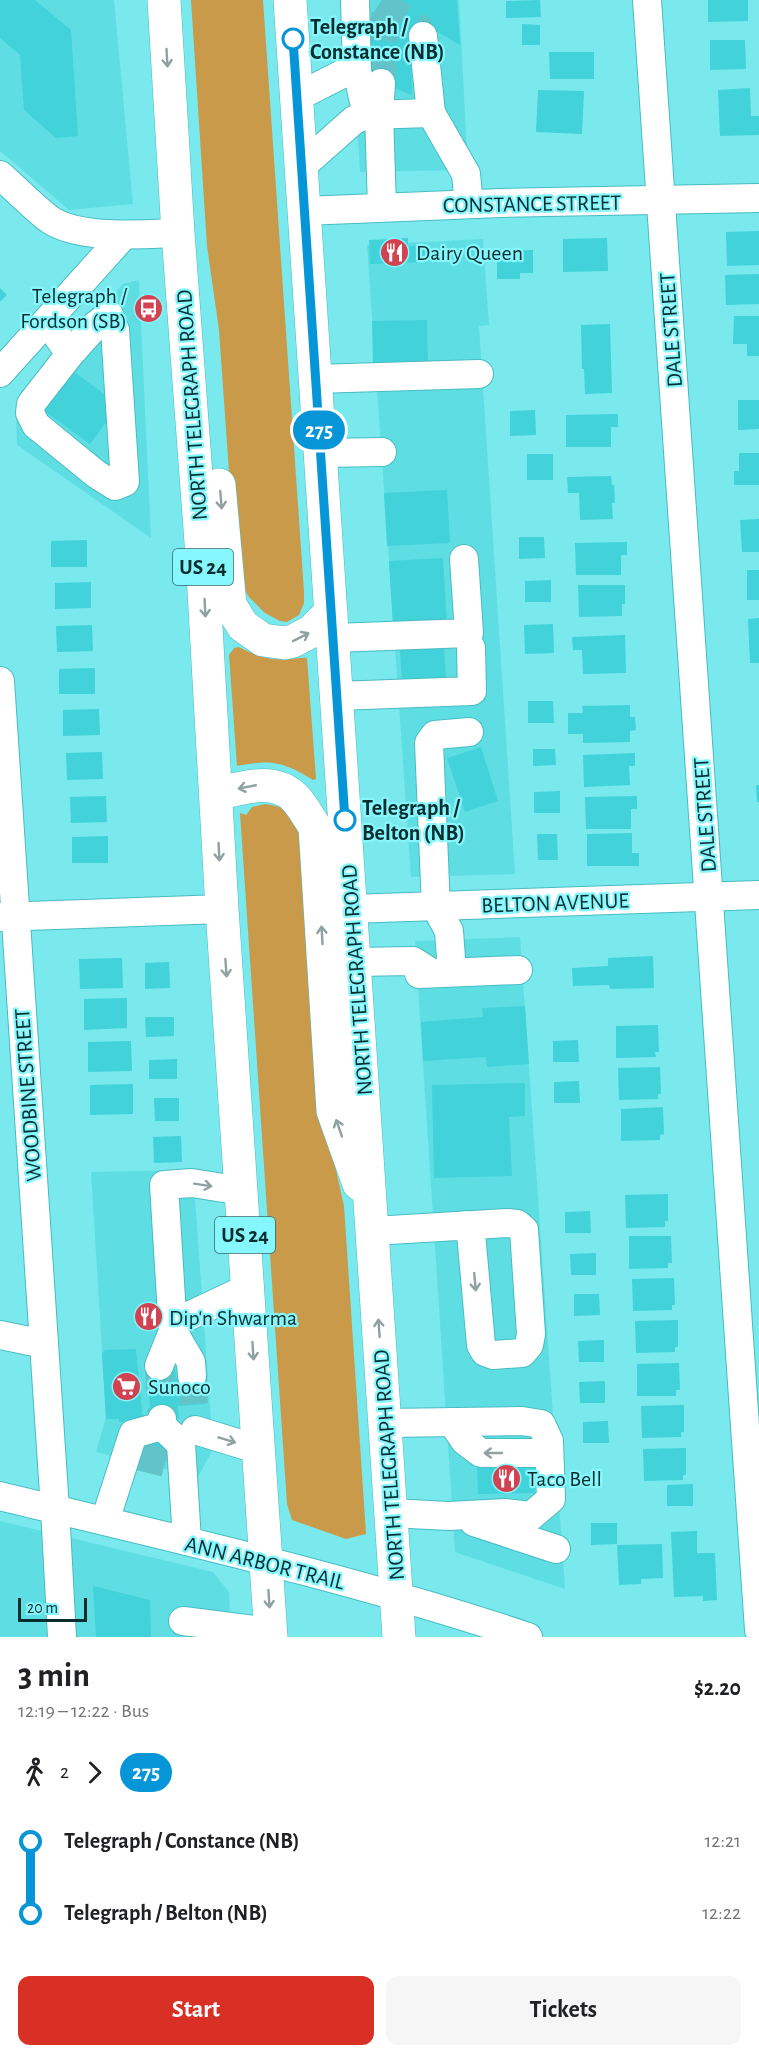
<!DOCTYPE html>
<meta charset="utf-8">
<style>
body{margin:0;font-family:"Alegreya Sans",sans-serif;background:#f6f6f6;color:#202124;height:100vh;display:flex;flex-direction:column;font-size:22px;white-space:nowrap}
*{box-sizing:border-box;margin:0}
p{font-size:20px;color:#757577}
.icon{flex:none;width:33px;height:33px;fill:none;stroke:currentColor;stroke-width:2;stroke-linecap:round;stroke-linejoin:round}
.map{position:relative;height:1637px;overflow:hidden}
.panel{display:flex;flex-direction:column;background:#fff;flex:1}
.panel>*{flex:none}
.badge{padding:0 12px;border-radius:20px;font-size:21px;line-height:39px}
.scale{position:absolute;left:18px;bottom:15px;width:69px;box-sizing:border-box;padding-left:6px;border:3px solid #082e30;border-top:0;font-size:16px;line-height:21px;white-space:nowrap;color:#082e30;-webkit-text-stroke:4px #86f7fc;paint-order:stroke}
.map>.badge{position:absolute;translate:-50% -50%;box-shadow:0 0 0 3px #fff}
.legs{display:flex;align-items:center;gap:9px;height:66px;padding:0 18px;font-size:20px}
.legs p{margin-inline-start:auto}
.headline{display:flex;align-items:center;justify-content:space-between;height:102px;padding:0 18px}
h1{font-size:33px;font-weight:700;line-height:45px}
.action{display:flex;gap:12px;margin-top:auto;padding:12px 18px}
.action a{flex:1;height:69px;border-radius:12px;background:#d93025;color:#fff;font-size:24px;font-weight:700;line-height:69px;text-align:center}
.action a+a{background:#f6f6f6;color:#202124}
ul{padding:0 18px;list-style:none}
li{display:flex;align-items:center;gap:21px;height:72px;font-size:22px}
li i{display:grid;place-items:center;width:9px;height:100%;margin:0 8px;background:currentColor}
li i::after{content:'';width:15px;height:15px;margin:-8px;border:4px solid;border-radius:50%;background:#fff}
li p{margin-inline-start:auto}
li:first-child i{background:linear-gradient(#0000 50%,currentColor 0)}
li:last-child i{background:linear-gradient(currentColor 50%,#0000 0)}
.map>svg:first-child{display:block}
.built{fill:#5edee3}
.green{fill:#c89a4a}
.building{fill:#42d2d9}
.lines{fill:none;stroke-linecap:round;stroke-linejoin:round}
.minor-tunnel{stroke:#62c4c8;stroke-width:28;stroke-dasharray:28 14;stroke-linecap:butt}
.minor-casing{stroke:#48bcc2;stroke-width:30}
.major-casing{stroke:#48bcc2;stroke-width:34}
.minor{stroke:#fff;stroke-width:28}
.major{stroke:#fff;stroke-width:33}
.oneway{stroke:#90a1a2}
.line-1-casing{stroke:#fff;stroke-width:14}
.line-1{stroke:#0696d7;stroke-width:9}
.stop-1-dot{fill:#fff;stroke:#0696d7;stroke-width:3}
.labels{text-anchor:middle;stroke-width:4.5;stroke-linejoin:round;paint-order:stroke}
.shield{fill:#86f7fc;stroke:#2e6a6d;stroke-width:1.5}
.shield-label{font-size:21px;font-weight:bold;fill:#082e30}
.stop-label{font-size:22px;font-weight:bold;fill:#082e30;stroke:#86f7fc;text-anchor:start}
.street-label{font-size:22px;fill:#082e30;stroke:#86f7fc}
.poi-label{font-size:22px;fill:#082e30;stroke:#86f7fc;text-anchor:start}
</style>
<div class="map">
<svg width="759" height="1637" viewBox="0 0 759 1637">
<rect width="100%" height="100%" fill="#79e9ee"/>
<g class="built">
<path d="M0,0H114L133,204L69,210L0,151Z"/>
<path d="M349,0H459L468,170L360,172Z"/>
<path d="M483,239L489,325L479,326L515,874L411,877L367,245Z"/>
<path d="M139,280L151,538L17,445L16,415L25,394L123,284Z"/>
<path d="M520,937L565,1589L455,1552L415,941Z"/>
<path d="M193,1170L213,1449L198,1477L96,1452L106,1417L91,1172Z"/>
<path d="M0,1521L213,1572L229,1592L231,1637H0Z"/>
</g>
<g class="green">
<path d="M191,0H263L304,592V603L299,615L287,622L280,621L265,613L249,597L241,584L232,515L219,330L207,246Z"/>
<path d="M239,647C255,655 269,661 287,659C294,659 301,657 307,658L316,779L313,780C284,762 271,759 237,766L229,655L234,648Z"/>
<path d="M266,804L280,807L298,822L326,1126L344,1206L366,1534L346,1539L292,1520L287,1504L240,813L246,815L252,807Z"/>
</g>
<g class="building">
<path d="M0,0H35L71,30L78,136L56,138L24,110L20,55L0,38Z"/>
<path d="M382,0H457L460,45L429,27L411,56L412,95L362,75L360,35Z"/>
<path d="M540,0L541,17L506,18V1Z"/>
<path d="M708,0H748V21L708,22Z"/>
<path d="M522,24L540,25V45H522Z"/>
<path d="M710,40H745L746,69L710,70Z"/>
<path d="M549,52H594V79H550Z"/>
<path d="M750,88L751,116H759V135L720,136L718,90Z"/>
<path d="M538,90L584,91L582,134L536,132Z"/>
<path d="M759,231V265L727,266L726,232Z"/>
<path d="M408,238V246L426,245L427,262L370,264L369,240Z"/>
<path d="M607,238L608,271L563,272V239Z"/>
<path d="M533,250V273H520V279H497V251Z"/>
<path d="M759,274V304L726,305L725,275Z"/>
<path d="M0,288L7,295L0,302Z"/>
<path d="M734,316H759V356H747V344H733Z"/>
<path d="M427,320L428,363L373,364L372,321Z"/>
<path d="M610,324L612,393L585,394L584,369H582L581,325Z"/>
<path d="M65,365L119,405L90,444L36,405Z"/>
<path d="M738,400H759V429L738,430Z"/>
<path d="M535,410L536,435L510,436V411Z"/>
<path d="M618,414V427H611V447H566V415Z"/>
<path d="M739,453H759V485H734V471H739Z"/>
<rect x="527" y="454" width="26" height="26"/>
<path d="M611,476L612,485H614L615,503H612L613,519L580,520L579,493H568L567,477Z"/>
<path d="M447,490L450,543L387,546L384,493Z"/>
<path d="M759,519V552H742L740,520Z"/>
<path d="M519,537H544L545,558L519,559Z"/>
<path d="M87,540V567H51V541Z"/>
<path d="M627,542V555H621V575H576L575,543Z"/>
<path d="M443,558L447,624L393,627L389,561Z"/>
<rect x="747" y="570" width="12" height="30"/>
<path d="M551,580V602H525V581Z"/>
<path d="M91,582V608L55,609V583Z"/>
<path d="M578,585H625V604H622V616L579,617Z"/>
<path d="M759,618V663H750L748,619Z"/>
<path d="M553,624L554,653L525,654L524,625Z"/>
<path d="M92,625L93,651L57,652L56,626Z"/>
<path d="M625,635L626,673L583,674L582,650H573L572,637Z"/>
<path d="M444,647L446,679L402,681L400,649Z"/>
<path d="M95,668V694H59V669Z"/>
<path d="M528,701H553L554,723H528Z"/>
<path d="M630,705V717H635L636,730L630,731V742L583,743V734H568V713H583L582,706Z"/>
<path d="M99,709L100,735L63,736V710Z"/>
<path d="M481,747L498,801L465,812L447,758Z"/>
<path d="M533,749H555L556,765L533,766Z"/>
<path d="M102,752L103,779L67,780L66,753Z"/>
<path d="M635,753V766H629L630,785L584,787L583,755Z"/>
<path d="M756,785H759V802H757Z"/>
<path d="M560,791V813H534V792Z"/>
<path d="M106,796L107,822L71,823L70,797Z"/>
<path d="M637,796V809H631V829H586L585,797Z"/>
<path d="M632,833V853H639V866H587V834Z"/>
<path d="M537,834H557L558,860H538Z"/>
<path d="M108,836V863H72V837Z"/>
<path d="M653,956L654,988L610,989L609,985L573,986L572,968L608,966V958Z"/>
<path d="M122,958L123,988L80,989L79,959Z"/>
<path d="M169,962L170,988L145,989V963Z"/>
<path d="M127,998V1028L84,1030V999Z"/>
<path d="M525,1006L529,1064L487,1067L486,1057L423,1061L421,1022L483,1017L482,1008Z"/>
<path d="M145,1017H174V1036L146,1037Z"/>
<path d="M658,1025L659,1052H655L656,1057L616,1058V1026Z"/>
<path d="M578,1040L579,1062H553V1041Z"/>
<path d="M131,1041L132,1071L88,1072V1042Z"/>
<path d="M177,1059V1079H149V1060Z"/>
<path d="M660,1067L661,1094H658V1099L619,1100L618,1068Z"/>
<path d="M579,1081L580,1103H554V1082Z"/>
<path d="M525,1083V1116L509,1117L512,1176L434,1178L432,1085Z"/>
<path d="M133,1084V1114L90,1115V1085Z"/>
<path d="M154,1098H179V1121H155Z"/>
<path d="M663,1107L664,1134L660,1135V1140L621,1141V1109Z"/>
<path d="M181,1136L182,1162L154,1163L153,1137Z"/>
<path d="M668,1194V1221H665V1227L626,1228L625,1195Z"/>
<path d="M590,1211L591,1233H565V1212Z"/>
<path d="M629,1236H671L672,1263H668V1268L629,1269Z"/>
<path d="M596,1253V1275H571L570,1254Z"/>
<path d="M674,1278L675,1305H672V1310L633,1311L632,1279Z"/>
<path d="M574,1294H599L600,1315L574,1316Z"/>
<path d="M678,1320V1347H675V1352L636,1353L635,1321Z"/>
<path d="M604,1340V1362H579L578,1341Z"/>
<path d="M136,1349L143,1420L119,1422V1419H106L102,1354L105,1350Z"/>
<path d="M679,1363L680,1390H676V1396H637V1364Z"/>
<path d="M175,1364L176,1378L203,1376L205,1404L178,1406L179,1418L151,1419L147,1366Z"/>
<path d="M605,1381V1403H580L579,1382Z"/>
<path d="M684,1405V1432H681V1437L642,1438L641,1406Z"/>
<path d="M608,1421L609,1443H583V1422Z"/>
<path d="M143,1437L170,1444L163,1470L136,1463Z"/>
<path d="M686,1448V1475H683V1480L644,1481L643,1449Z"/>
<path d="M535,1461V1493L478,1494L477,1464Z"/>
<path d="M693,1484V1506H667V1485Z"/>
<path d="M591,1523H617V1544L591,1545Z"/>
<path d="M697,1531V1553H715L717,1600L703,1601V1596L674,1597L671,1532Z"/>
<path d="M662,1544L663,1578L641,1579V1584L619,1585L617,1545Z"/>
<path d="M93,1586L150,1600L151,1637H96Z"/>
</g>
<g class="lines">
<g class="minor-tunnel">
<path d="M380,3L418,27L423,36"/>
<path d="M381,83L386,8"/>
<path d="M159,1366L162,1419"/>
<path d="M192,1376L194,1405"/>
<path d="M138,1456L165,1463"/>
</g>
<defs>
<g id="minor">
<path d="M647,0L759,1630"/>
<path d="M357,71L367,115L431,113L423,36"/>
<path d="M381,83L379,114L382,207"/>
<path d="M297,97L350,70L357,71L355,0"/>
<path d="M431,113L466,174L469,204"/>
<path d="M301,167L354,120L367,115"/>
<path d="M0,175C16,189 32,206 49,219C79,240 142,234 178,233"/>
<path d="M304,211L501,203L759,198"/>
<path d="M47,321L70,354L96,325L109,315L115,330L125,482L115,486L96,474L36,425L30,413L31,404L70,354"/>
<path d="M0,373L123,236"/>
<path d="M315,379L479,374"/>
<path d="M321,453L382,452"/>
<path d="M333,638L469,633L464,559"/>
<path d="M0,681L55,1509L62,1637"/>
<path d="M337,696L472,691L471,648"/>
<path d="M351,909L759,895"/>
<path d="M0,917L222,909"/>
<path d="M354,962L413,961L432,973"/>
<path d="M452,972L449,931L436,907L429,743L435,735L469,732"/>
<path d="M419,974L518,970"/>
<path d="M373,1231L507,1223L517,1224L524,1230L531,1334L529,1345L522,1353L493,1355L485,1352L481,1345L471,1233L465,1225"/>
<path d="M172,1324L248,1288"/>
<path d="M173,1331L191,1362L192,1376"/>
<path d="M0,1335L44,1344"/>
<path d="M159,1366L173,1331L164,1185L192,1183L242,1191"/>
<path d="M452,1422L465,1441L481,1453H549"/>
<path d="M385,1423L522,1421L541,1424L549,1441L551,1499L531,1516L506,1513L449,1516L391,1513"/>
<path d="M162,1426L181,1444L187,1541"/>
<path d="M195,1430L260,1450"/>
<path d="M0,1496C177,1539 355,1579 528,1637"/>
<path d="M105,1521L133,1434L162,1426V1419"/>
<path d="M474,1522L556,1549"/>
<path d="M183,1621L271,1632"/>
</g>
<g id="major">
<path d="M164,0L178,233L202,556L222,909L271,1637"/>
<path d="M290,0L399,1637"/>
<path d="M219,485L230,605L243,626L263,640L285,643L293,641L312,631L331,612"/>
<path d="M216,794C242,788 275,776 296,799C303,807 309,818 315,827L333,1111L359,1184"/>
</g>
</defs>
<use href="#minor" class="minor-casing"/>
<use href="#major" class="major-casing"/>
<use href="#minor" class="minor"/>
<use href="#major" class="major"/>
</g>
<defs><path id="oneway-shaft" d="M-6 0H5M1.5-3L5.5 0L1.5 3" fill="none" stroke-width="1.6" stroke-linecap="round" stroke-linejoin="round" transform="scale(1.5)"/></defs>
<g class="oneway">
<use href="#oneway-shaft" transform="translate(167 58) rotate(87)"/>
<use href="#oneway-shaft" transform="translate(221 500) rotate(85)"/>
<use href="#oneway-shaft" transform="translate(205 608) rotate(87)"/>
<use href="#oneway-shaft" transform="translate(301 637) rotate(-27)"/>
<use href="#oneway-shaft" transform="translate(247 787) rotate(169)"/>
<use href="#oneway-shaft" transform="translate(219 852) rotate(87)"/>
<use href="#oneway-shaft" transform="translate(322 935) rotate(-93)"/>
<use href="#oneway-shaft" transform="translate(226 968) rotate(86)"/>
<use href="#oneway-shaft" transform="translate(339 1128) rotate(-109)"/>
<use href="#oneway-shaft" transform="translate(203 1185) rotate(9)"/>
<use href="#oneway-shaft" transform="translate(475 1282) rotate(85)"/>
<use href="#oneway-shaft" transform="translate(379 1328) rotate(-94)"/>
<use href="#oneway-shaft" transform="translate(253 1351) rotate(86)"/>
<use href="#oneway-shaft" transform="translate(227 1440) rotate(17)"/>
<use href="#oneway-shaft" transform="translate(493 1453) rotate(180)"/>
<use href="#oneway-shaft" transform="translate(269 1599) rotate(86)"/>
</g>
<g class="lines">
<defs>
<path id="line-1" d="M293,39L345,820"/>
</defs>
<use href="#line-1" class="line-1-casing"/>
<use href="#line-1" class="line-1"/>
</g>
<defs>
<symbol id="restaurant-disc" viewBox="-11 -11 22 22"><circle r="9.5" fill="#d24250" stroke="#86f7fc"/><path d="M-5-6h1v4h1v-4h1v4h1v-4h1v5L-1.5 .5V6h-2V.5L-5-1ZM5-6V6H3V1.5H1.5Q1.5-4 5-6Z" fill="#fff"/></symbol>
<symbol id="bus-disc" viewBox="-11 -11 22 22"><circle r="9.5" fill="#d24250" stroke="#86f7fc"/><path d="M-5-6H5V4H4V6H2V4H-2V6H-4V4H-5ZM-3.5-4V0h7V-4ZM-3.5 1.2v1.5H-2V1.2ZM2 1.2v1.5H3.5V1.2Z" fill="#fff"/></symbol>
<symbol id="supermarket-disc" viewBox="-11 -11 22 22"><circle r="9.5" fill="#d24250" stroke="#86f7fc"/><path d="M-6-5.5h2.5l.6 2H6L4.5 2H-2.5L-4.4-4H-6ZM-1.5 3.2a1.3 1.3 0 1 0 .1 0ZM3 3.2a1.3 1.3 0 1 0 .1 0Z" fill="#fff"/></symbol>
</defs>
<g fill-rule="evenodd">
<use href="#restaurant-disc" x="378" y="236" width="33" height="33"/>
<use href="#bus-disc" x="132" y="292" width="33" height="33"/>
<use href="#restaurant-disc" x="132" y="1300" width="33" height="33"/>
<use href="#supermarket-disc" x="110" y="1370" width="33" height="33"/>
<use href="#restaurant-disc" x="490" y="1462" width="33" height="33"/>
</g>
<g class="stop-1-dot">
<circle cx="293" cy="39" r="10"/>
<circle cx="345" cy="820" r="10"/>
</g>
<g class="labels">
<g class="shield">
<rect x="173" y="549" width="60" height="36" rx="4.5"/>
<rect x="215" y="1217" width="60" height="36" rx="4.5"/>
</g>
<g class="shield-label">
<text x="203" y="574">US 24</text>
<text x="245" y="1242">US 24</text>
</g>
<g class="stop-label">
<text x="310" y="34">Telegraph /<tspan x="310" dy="25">Constance (NB)</tspan></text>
<text x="362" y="815">Telegraph /<tspan x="362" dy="25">Belton (NB)</tspan></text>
</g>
<g class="street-label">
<text transform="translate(532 203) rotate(-1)" y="8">CONSTANCE STREET</text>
<text transform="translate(670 330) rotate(-94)" y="8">DALE STREET</text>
<text transform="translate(191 405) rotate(-94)" y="8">NORTH TELEGRAPH ROAD</text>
<text transform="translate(704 815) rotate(-94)" y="8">DALE STREET</text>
<text transform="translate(555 902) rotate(-2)" y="8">BELTON AVENUE</text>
<text transform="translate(356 980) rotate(-94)" y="8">NORTH TELEGRAPH ROAD</text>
<text transform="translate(27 1095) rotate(-94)" y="8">WOODBINE STREET</text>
<text transform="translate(388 1465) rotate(-94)" y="8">NORTH TELEGRAPH ROAD</text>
<text transform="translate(265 1562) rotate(14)" y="8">ANN ARBOR TRAIL</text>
</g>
<g class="poi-label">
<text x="416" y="260">Dairy Queen</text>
<text x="127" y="303" text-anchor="end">Telegraph /<tspan x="127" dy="25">Fordson (SB)</tspan></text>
<text x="169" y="1325">Dip'n Shwarma</text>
<text x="148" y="1394">Sunoco</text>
<text x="527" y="1486">Taco Bell</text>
</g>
</g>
</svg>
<div class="scale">20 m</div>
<b class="badge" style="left:319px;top:430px;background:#0696d7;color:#fff">275</b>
</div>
<section class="panel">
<div class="headline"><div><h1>3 min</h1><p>12:19 – 12:22 · Bus</p></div><b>$2.20</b></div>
<div class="legs"><svg class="icon" aria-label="walk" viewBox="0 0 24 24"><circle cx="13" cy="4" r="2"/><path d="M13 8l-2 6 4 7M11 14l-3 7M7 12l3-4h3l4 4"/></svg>2<svg class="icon" aria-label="forward" viewBox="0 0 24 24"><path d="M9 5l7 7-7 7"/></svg><b class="badge" style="background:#0696d7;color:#fff">275</b></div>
<ul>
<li><i style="color:#0696d7"></i><b>Telegraph / Constance (NB)</b><p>12:21</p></li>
<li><i style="color:#0696d7"></i><b>Telegraph / Belton (NB)</b><p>12:22</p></li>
</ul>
<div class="action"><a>Start</a><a>Tickets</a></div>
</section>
